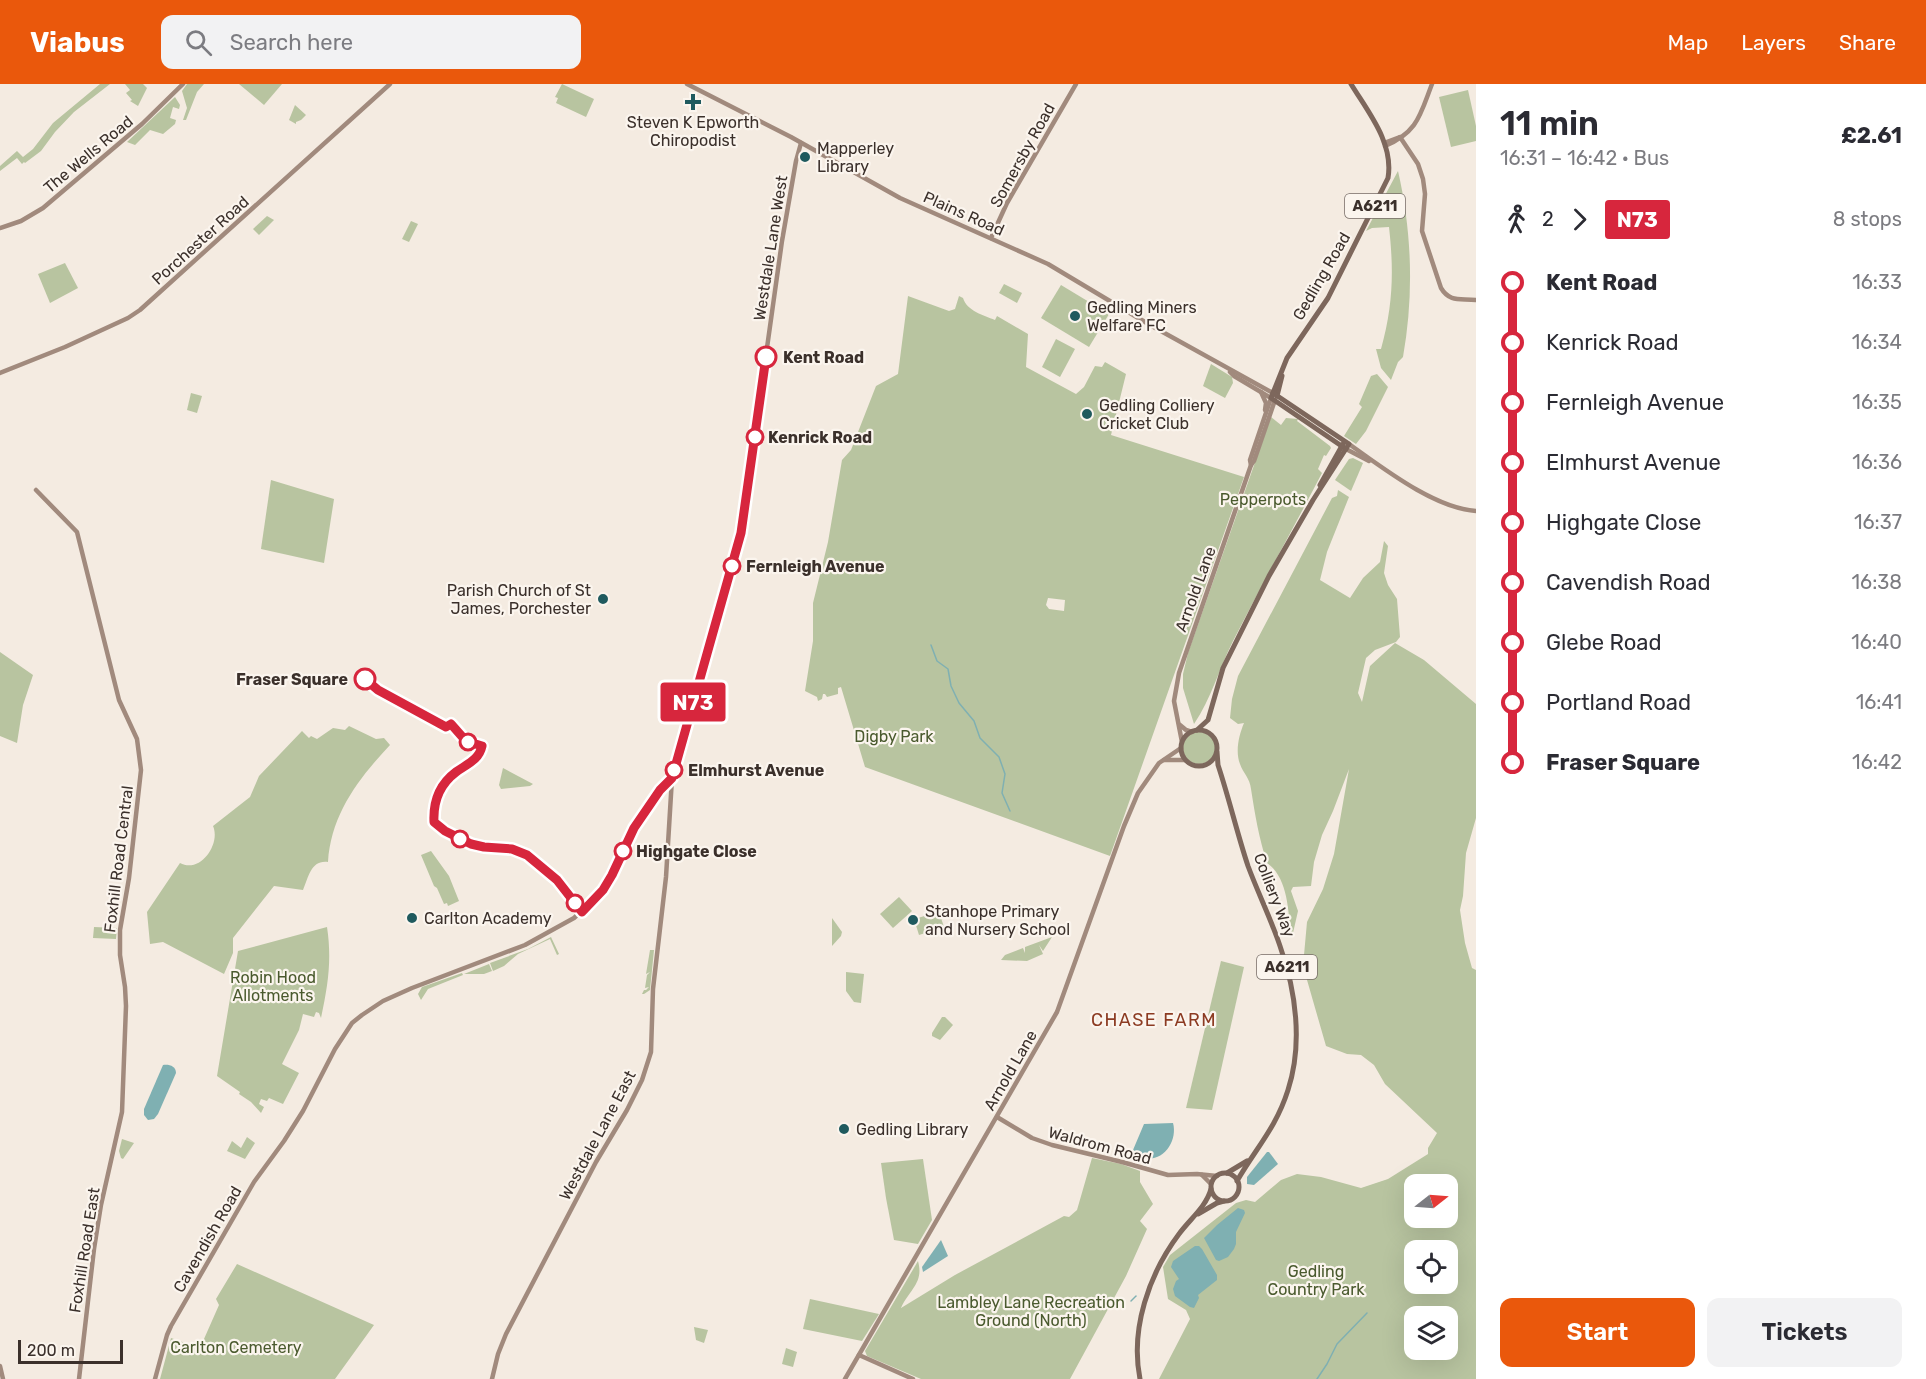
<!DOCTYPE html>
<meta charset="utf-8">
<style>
body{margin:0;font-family:Rubik,sans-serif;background:#f2f2f3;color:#2b2b33;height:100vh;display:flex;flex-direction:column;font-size:22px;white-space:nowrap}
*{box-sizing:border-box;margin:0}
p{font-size:20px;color:#7c7c81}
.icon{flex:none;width:33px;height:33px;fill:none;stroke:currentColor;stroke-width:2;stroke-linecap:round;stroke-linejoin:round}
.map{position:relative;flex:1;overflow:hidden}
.side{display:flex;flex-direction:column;background:#fff;width:450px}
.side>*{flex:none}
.badge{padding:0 12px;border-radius:4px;font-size:21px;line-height:39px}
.needle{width:39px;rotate:73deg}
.fabs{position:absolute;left:1404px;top:1090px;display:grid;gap:12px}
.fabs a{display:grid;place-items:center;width:54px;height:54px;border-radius:12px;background:#fff;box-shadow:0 6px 24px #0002;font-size:30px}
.scale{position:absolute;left:18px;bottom:15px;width:105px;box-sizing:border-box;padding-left:6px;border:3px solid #3b302b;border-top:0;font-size:16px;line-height:21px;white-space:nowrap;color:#3b302b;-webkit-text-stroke:4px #fbf5ee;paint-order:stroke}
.map>.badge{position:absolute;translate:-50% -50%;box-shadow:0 0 0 3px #fff}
.legs{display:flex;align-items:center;gap:9px;height:66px;padding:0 24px;font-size:20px}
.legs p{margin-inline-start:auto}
.overview{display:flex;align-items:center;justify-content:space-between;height:102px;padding:0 24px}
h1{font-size:33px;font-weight:600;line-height:45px}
.action{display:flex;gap:12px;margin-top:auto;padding:12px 24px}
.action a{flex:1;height:69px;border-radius:12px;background:#ea580c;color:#fff;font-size:24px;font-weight:600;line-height:69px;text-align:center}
.action a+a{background:#f2f2f3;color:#2b2b33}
ul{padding:0 24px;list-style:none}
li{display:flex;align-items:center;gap:21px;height:60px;font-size:22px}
li i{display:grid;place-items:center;width:9px;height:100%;margin:0 8px;background:currentColor}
li i::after{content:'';width:15px;height:15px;margin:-8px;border:4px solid;border-radius:50%;background:#fff}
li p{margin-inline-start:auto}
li:first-child i{background:linear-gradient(#0000 50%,currentColor 0)}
li:last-child i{background:linear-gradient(currentColor 50%,#0000 0)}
header{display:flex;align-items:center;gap:36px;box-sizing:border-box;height:84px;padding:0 30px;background:#ea580c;color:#fff}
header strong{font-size:28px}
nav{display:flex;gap:33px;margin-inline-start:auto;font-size:21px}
.search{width:420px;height:54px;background:#f2f2f3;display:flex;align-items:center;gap:15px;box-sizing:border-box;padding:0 21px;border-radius:12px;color:#7c7c81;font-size:22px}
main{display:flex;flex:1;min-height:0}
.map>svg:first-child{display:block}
.green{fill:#b8c4a0;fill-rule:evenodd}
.water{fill:#7fb0b2}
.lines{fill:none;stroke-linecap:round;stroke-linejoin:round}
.stream{stroke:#7fb0b2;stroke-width:1.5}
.secondary{stroke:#a18a7d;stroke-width:4.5}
.primary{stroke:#7d675c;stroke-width:5}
.line-1-casing{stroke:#fff;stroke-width:14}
.line-1{stroke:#d7263d;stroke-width:9}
.poi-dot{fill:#1f5a5e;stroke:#fbf5ee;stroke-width:2}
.stop-1-dot{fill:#fff;stroke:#d7263d;stroke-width:3}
.labels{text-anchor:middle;stroke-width:4.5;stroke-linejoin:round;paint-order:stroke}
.shield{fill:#fbf5ee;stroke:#756b66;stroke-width:1.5}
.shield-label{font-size:15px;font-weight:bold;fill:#3b302b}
.poi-label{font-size:16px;fill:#3b302b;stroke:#fbf5ee;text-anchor:start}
.street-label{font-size:16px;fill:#3b302b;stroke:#fbf5ee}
.stop-label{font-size:16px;font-weight:bold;fill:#3b302b;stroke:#fbf5ee;text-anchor:start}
.park-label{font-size:16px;fill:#4a5a2e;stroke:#fbf5ee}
.neighbourhood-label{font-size:18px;letter-spacing:1.5px;fill:#8c3b22;stroke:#fbf5ee}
</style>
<header>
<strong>Viabus</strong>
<div class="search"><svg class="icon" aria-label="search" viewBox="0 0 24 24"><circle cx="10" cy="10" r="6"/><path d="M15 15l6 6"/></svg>Search here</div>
<nav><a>Map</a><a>Layers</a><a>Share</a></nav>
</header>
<main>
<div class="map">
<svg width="1476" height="1295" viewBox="0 0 1476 1295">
<rect width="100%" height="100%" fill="#f4ebe1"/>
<g class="green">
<path d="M100,0H110L74,28L55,48L41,67L25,79L24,78L22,80L17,74L0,87V82L17,67L23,73L33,65L53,39Z"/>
<path d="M125,0H143L147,4L138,22L130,17L132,16L126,9L130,6Z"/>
<path d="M187,0H204L197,8L186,36H183L187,24L182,7Z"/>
<path d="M239,0H282L264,21Z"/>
<path d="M562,0L594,15L586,33L556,19L558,14L555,13Z"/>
<path d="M1468,6L1476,42V57L1451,63L1439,13Z"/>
<path d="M175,13L180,21L179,25L173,23L170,34L176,36L175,40L163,50L150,46L135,61L127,58Z"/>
<path d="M295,21L306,31L301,36L296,38V40L289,36Z"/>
<path d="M1398,87C1412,148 1414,211 1403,273L1398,278L1391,296L1381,284L1376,265H1381C1393,222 1394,187 1389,143L1372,144L1366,147Z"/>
<path d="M267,132L274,136L259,151L253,145Z"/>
<path d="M411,137L418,140L409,158L402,155Z"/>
<path d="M65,179L78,204L50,219L38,190Z"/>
<path d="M1004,200L1022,209L1017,219L999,209Z"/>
<path d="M1061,201L1109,230L1089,263L1041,234Z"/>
<path d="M908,212L949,227L955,225L959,212L963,214C967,227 983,231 995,236L997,232L1028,250L1026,283L1076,310L1084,303L1095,282L1102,283L1105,278L1126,290L1111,351L1244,393L1110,772L865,683L841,603L838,604V610L827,613L825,610H823L822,615L818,617L817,613L805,607L813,557V519L828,458L842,376L851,366L876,302L898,290ZM1048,514L1065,516L1064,527L1049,525L1046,521Z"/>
<path d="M1056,255L1075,265L1060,293L1042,283Z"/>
<path d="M1211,280L1232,293L1233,299L1225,314L1203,302Z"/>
<path d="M1377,290L1388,303L1366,347L1356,360L1344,352L1362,323L1359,320L1371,292Z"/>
<path d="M191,309L202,312L197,329L187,326Z"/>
<path d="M1271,333L1281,341L1286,334L1298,335L1297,337L1330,362L1331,364L1326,372L1324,371L1318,385L1322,389C1293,445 1262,500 1233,557C1219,585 1211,615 1194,640L1183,604V590L1188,569Z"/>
<path d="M1353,374L1363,379L1351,407L1335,396L1349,375Z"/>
<path d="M271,396L334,415L324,479L261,465Z"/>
<path d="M1338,406L1349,413L1327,468L1320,496L1350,514L1363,494L1380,478L1384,457L1388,462L1384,489L1388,501L1397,515L1400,553L1396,558L1375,566L1366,574L1358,609L1362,618L1370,582L1395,559L1424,576L1476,620V734L1466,769L1463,812L1460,826L1465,859L1472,884L1476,886V1295H1159L1190,1235L1186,1226L1168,1215L1163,1183L1170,1171L1236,1119L1246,1116L1255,1118L1281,1096L1297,1090L1321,1093L1361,1104L1388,1095L1428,1070V1064L1437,1049L1385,1000L1374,981L1361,971L1347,970L1326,962L1303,882L1307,838L1323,805L1334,770L1349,685L1333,727L1322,751L1314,778L1311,802L1293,803L1291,807L1298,827L1293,849H1290C1289,826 1287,793 1267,779C1259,754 1255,731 1251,705C1250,694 1243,689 1240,680C1235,667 1239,651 1244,639L1238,640L1230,634L1232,615L1238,592L1332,414L1337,412ZM1414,1101H1448V1134H1414ZM1414,1167H1448V1200H1414ZM1414,1233H1448V1266H1414Z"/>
<path d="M0,568L33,591L23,621L17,659L0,652Z"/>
<path d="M349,642L376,655L384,654L390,661C359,694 331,730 328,778C311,776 309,792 303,806L274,802L233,854V869L224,890L163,858L150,860L147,828L180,779C200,790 221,760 213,742L250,713L259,692L302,647L309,654L311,652L317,655L333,644L345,646Z"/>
<circle cx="1199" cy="664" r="16"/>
<path d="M503,684L533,700L530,702L501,705L499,701Z"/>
<path d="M431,767L449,792L459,817L448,822L447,819L444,820L437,804L434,802L421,771Z"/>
<path d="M899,813L912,827L893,844L880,830Z"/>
<path d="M939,828L944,843L919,851L914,835Z"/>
<path d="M832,834L842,848L841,852L832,862Z"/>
<path d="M94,843L117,844L116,855L93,854Z"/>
<path d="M327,843C332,876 328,901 321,934L319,929L316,928L314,933L303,930L299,946L282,980L299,989L283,1020L269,1014L267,1017L261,1015L259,1020L264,1023L261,1029L251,1018L239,1010L240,1008L217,992L238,867Z"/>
<path d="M551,853L559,870L557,871L550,855L518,870L504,882L493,887L490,879L528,865Z"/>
<path d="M1052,853L1043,867L1039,861L1043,870L1027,877L1001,876L1005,871L1023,864L1025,869V863Z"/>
<path d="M650,866H654L650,906L644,910H642L644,906H646L649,903L645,904L647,891L650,888L646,890Z"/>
<path d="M1221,877L1244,883L1212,1026L1186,1024Z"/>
<path d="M489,880L492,887L484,890H464Z"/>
<path d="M846,888L864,890L861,919L854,918L846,907Z"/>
<path d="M462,889L463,891L428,905L421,916L418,910L422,903Z"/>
<path d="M942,933H945L953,941L940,956L932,952V949Z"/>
<path d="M247,1053L255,1059L245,1075L227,1067L232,1057L241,1064Z"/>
<path d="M122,1055L134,1059L123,1075L121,1074L119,1067Z"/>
<path d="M1092,1074L1121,1080L1140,1087V1098L1153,1120L1140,1137L1147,1145L1126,1192L1070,1295H921L867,1272L865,1267L918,1177C924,1199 910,1205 901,1224L955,1191L1064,1132L1069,1133L1077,1126Z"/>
<path d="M923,1075L932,1136L918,1160L894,1156L886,1114L881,1079Z"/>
<path d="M237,1180L374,1241L335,1295H160L171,1254L200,1264L219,1221L216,1215Z"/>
<path d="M810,1215L879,1230L862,1257L803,1245Z"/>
<path d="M694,1243L708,1246L704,1259L696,1256Z"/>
<path d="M786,1264L797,1268L793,1283L782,1280Z"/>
</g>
<g class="water">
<path d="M163,981C169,980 176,982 176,989L158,1030L154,1035L148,1036L144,1031V1025Z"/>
<path d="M1173,1039C1178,1057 1163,1079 1143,1074C1139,1073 1137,1070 1134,1070L1133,1066L1144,1040Z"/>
<path d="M1267,1068H1269L1278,1080L1254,1101L1247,1100V1093Z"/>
<path d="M1238,1124L1244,1126L1245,1129L1236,1148V1160L1234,1165L1228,1173L1219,1177L1216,1176L1204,1154L1217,1141Z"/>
<path d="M941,1156L948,1172L923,1188L922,1183Z"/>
<path d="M1195,1162H1199L1202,1165L1217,1191V1196L1198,1211L1199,1214L1194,1224L1190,1223L1175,1212L1173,1205L1176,1197L1179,1195L1171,1183L1173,1177Z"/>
</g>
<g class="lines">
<g class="stream">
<path d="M931,561L937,577L948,585L951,602L959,619L974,637L980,654L999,673L1005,690L1002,709L1010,727"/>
<path d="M1131,1217L1136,1212"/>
<path d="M1317,1295L1327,1280L1337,1260L1367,1229"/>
</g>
<g class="secondary">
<path d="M687,0L791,53L900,114L1048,180L1150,241L1273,309"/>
<path d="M1400,53L1418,80L1423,95L1425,110L1422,147L1441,204C1450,219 1461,214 1476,216"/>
<path d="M1384,59L1400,53"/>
<path d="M1385,62C1418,48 1420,31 1432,0"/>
<path d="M0,144L21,137L43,124L142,40L183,0"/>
<path d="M991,154L1007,119L1076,0"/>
<path d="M1230,288L1234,292L1271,314L1250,376L1251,381"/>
<path d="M0,289L65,263L128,234L140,226L390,0"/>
<path d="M1261,308L1266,319L1265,326"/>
<path d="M1349,360C1383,384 1434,424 1476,427"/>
<path d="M1346,365L1369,377"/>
<path d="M36,406L77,448L119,616L137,655L141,686L129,794L120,846V871L125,903L126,922L122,1028L101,1121L94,1165L79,1295"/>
<path d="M1180,641L1186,646L1192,648"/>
<path d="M1182,658L1174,617L1179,589L1251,381L1254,377L1275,316"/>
<path d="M1164,676H1185"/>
<path d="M997,1033L1032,1054L1052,1061L1122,1078L1168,1091L1197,1090L1217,1092"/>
<path d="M1202,1091L1211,1100"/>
<path d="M859,1271L913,1295"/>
<path d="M0,1282L3,1295"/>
<path d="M155,1295L167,1251L171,1242L254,1098L284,1057L303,1027L335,965L352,939L362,931L383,917L412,904L525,861L574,834L596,814L603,805L612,791L634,744L660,706L672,694"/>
<path d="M492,1295L498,1270L506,1250L596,1078L627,1026L642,996L651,968L653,905L666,793L672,694L741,449L782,157L796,77L801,59"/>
<path d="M845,1295L1057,928L1124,742L1138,709L1159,679L1181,664"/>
</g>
<g class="primary">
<path d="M1277,312L1282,292"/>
<path d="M1346,365L1271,314L1287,274L1328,214L1388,94C1394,59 1368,28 1351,0"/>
<path d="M1320,401L1343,360"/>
<circle cx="1199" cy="664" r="18"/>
<path d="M1197,646L1208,636L1223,584L1269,492L1313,416L1349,360L1273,309"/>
<path d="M1217,668L1218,681C1229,714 1237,749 1248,782C1258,809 1271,835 1280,862C1296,907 1303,960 1288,1006C1276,1044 1256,1064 1237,1097"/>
<path d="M1227,1089L1247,1077"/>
<circle cx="1225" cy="1103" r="14"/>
<path d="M1198,1130L1217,1119L1224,1117"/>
<path d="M1140,1295C1130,1245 1149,1190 1179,1150C1190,1135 1206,1123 1211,1105"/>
</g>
</g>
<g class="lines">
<defs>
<path id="line-1" d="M365,595L378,606L446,643L451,640L466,657L482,662C479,676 467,680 456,688C440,700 433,718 434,738L445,747L471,760L484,763L512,765L527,771L557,796L582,828L603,806L612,791L634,744L660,706L672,694L741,449L766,273"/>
</defs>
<use href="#line-1" class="line-1-casing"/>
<use href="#line-1" class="line-1"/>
</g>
<g class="poi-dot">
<path d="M690 9h6v6h6v6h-6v6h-6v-6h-6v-6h6z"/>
<circle cx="805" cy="73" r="6"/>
<circle cx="1075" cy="232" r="6"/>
<circle cx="1087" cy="330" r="6"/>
<circle cx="603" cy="515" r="6"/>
<circle cx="412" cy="834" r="6"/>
<circle cx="913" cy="836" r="6"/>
<circle cx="844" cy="1045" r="6"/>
</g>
<g class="stop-1-dot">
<circle cx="766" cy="273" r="10"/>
<circle cx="755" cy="353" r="8"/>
<circle cx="732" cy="482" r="8"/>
<circle cx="365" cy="595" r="10"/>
<circle cx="468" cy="658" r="8"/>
<circle cx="674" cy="686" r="8"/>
<circle cx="460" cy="755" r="8"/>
<circle cx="623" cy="767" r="8"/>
<circle cx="575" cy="819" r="8"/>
</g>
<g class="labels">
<g class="shield">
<rect x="1345" y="110" width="60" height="24" rx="4.5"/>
<rect x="1257" y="871" width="60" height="24" rx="4.5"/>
</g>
<g class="shield-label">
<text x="1375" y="127">A6211</text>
<text x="1287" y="888">A6211</text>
</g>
<g class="poi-label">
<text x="693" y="44" text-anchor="middle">Steven K Epworth<tspan x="693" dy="18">Chiropodist</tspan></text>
<text x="817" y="70">Mapperley<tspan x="817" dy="18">Library</tspan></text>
<text x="1087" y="229">Gedling Miners<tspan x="1087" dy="18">Welfare FC</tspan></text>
<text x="1099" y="327">Gedling Colliery<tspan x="1099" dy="18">Cricket Club</tspan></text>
<text x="591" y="512" text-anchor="end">Parish Church of St<tspan x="591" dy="18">James, Porchester</tspan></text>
<text x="925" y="833">Stanhope Primary<tspan x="925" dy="18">and Nursery School</tspan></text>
<text x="424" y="840">Carlton Academy</text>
<text x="856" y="1051">Gedling Library</text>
</g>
<g class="street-label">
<text transform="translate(88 70) rotate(-40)" y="6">The Wells Road</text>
<text transform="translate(1022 71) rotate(-61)" y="6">Somersby Road</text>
<text transform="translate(964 129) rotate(24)" y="6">Plains Road</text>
<text transform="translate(200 156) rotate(-42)" y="6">Porchester Road</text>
<text transform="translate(770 164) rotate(-81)" y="6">Westdale Lane West</text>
<text transform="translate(1321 192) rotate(-60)" y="6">Gedling Road</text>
<text transform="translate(1195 505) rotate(-70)" y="6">Arnold Lane</text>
<text transform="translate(118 775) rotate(-83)" y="6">Foxhill Road Central</text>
<text transform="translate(1275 811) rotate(69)" y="6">Colliery Way</text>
<text transform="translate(1010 986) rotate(-60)" y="6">Arnold Lane</text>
<text transform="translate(597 1051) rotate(-62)" y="6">Westdale Lane East</text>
<text transform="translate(1100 1061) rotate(15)" y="6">Waldrom Road</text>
<text transform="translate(207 1155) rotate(-60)" y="6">Cavendish Road</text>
<text transform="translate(84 1166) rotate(-81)" y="6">Foxhill Road East</text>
</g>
<g class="stop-label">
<text x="783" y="279">Kent Road</text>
<text x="768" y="359">Kenrick Road</text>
<text x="746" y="488">Fernleigh Avenue</text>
<text x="348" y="601" text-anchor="end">Fraser Square</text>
<text x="688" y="692">Elmhurst Avenue</text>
<text x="636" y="773">Highgate Close</text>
</g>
<g class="park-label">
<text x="1263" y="421">Pepperpots</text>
<text x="894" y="658">Digby Park</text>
<text x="273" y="899">Robin Hood<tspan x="273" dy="18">Allotments</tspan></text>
<text x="1316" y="1193">Gedling<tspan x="1316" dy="18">Country Park</tspan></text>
<text x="1031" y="1224">Lambley Lane Recreation<tspan x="1031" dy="18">Ground (North)</tspan></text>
<text x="236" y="1269">Carlton Cemetery</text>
</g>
<g class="neighbourhood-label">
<text x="1154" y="942">CHASE FARM</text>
</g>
</g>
</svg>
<div class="fabs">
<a><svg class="needle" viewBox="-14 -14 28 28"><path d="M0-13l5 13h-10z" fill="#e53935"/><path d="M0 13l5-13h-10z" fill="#7c7c81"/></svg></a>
<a><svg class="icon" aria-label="locate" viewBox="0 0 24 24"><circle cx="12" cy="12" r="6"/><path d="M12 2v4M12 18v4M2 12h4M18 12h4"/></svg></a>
<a><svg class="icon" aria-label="layers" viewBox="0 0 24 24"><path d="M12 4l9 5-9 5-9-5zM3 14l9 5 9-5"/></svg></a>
</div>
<div class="scale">200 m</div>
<b class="badge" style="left:693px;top:618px;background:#d7263d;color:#fff">N73</b>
</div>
<section class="side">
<div class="overview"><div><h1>11 min</h1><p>16:31 – 16:42 · Bus</p></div><b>£2.61</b></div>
<div class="legs"><svg class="icon" aria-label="walk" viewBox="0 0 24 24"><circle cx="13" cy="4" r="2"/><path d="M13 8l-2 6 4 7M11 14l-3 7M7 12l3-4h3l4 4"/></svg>2<svg class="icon" aria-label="forward" viewBox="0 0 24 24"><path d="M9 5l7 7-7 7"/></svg><b class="badge" style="background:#d7263d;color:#fff">N73</b><p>8 stops</p></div>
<ul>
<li><i style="color:#d7263d"></i><b>Kent Road</b><p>16:33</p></li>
<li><i style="color:#d7263d"></i><span>Kenrick Road</span><p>16:34</p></li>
<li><i style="color:#d7263d"></i><span>Fernleigh Avenue</span><p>16:35</p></li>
<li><i style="color:#d7263d"></i><span>Elmhurst Avenue</span><p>16:36</p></li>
<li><i style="color:#d7263d"></i><span>Highgate Close</span><p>16:37</p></li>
<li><i style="color:#d7263d"></i><span>Cavendish Road</span><p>16:38</p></li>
<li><i style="color:#d7263d"></i><span>Glebe Road</span><p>16:40</p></li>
<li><i style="color:#d7263d"></i><span>Portland Road</span><p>16:41</p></li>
<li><i style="color:#d7263d"></i><b>Fraser Square</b><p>16:42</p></li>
</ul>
<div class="action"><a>Start</a><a>Tickets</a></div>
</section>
</main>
